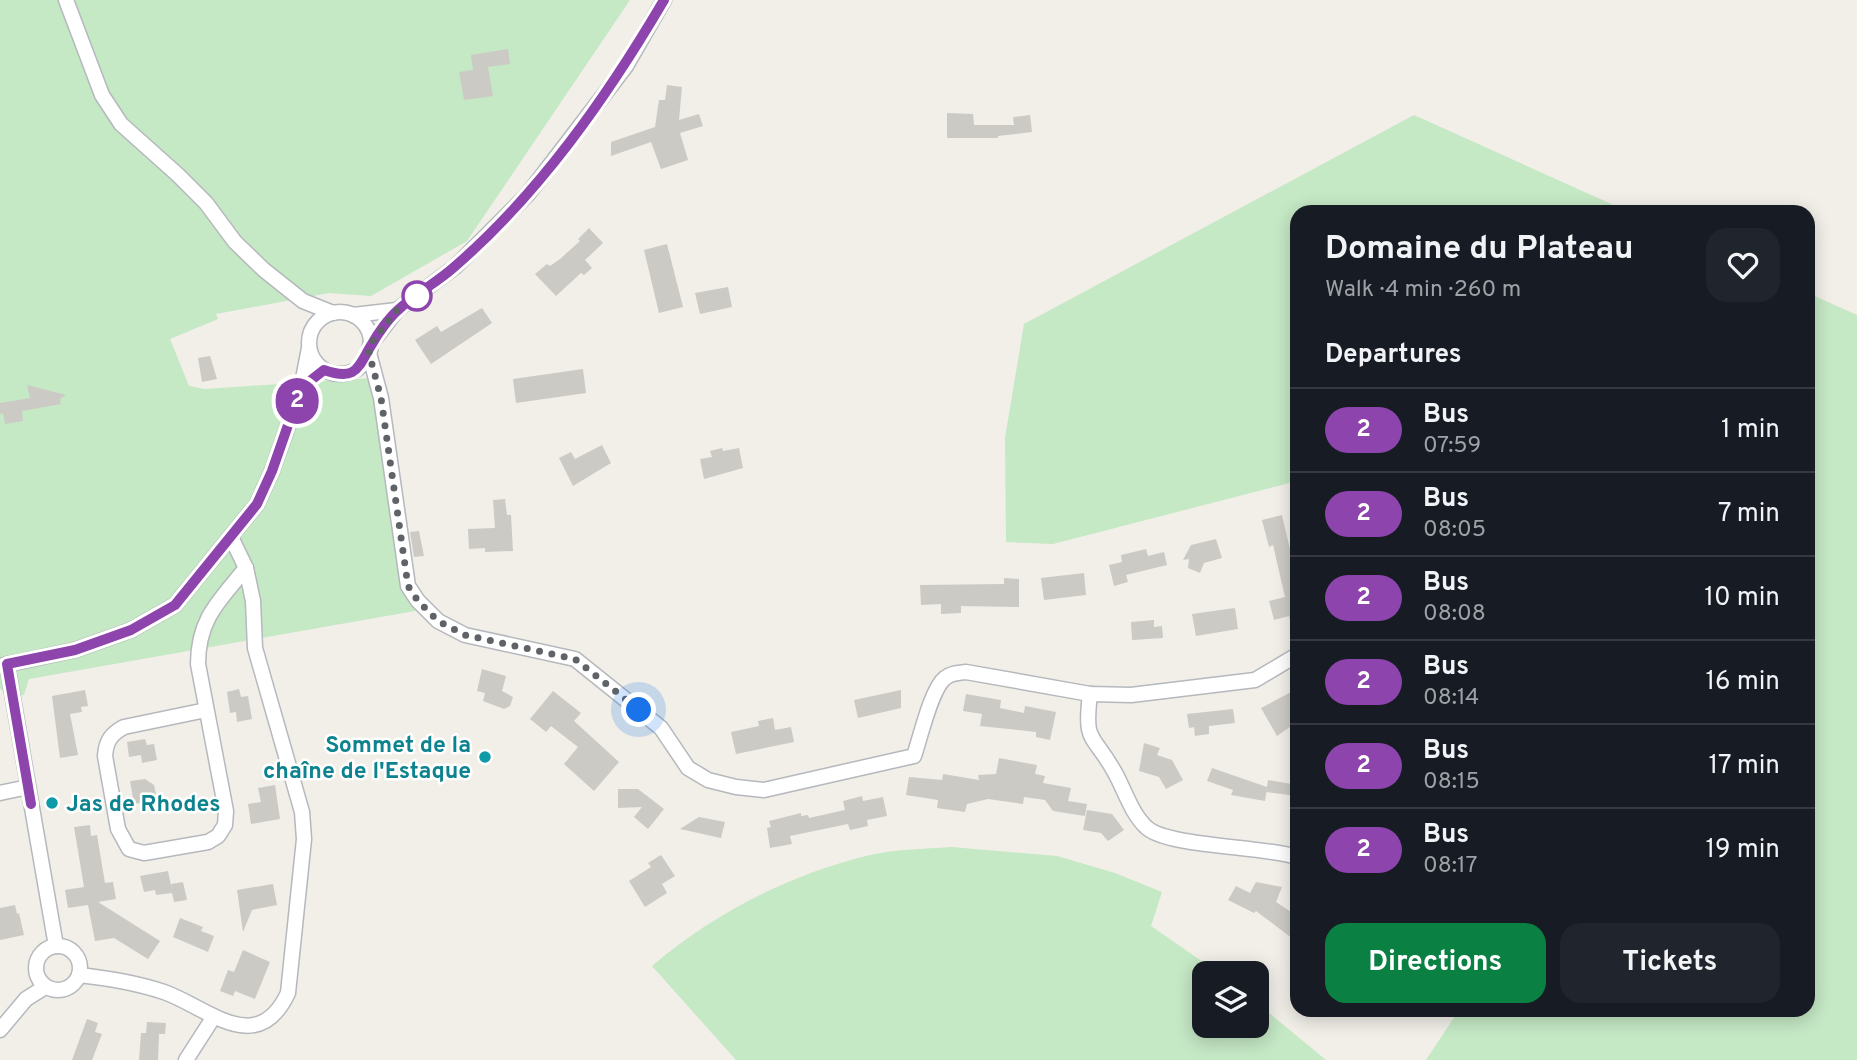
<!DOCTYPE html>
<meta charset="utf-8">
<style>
body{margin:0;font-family:Overpass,sans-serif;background:#20242c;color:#f1f3f6;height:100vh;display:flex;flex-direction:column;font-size:26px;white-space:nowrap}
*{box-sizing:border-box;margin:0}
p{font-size:23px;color:#9ea1a6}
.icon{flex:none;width:38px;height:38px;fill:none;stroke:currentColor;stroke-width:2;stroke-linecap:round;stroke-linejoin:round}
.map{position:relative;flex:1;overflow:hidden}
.details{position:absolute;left:1290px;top:205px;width:525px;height:812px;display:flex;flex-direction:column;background:#171b24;border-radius:21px;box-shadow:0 4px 18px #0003}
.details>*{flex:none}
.badge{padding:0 14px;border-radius:23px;font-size:24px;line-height:46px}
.buttons{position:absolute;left:1192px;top:961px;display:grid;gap:14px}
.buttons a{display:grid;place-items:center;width:77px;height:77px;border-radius:14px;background:#171b24;box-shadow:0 4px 18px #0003;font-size:35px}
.you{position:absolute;width:35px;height:35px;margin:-18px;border:5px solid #fff;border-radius:50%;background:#1a73e8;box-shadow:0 0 0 10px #1a73e833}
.map>.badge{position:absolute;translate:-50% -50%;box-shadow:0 0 0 4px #fff}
h2{padding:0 35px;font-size:26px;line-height:63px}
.round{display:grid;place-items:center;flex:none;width:74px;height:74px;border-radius:21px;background:#20242c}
.summary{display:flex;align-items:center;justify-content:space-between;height:119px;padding:0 35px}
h1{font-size:33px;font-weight:700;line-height:52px}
.button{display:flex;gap:14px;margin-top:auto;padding:14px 35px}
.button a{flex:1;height:80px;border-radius:21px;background:#0b8043;color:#fff;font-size:28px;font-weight:700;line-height:80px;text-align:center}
.button a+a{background:#20242c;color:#f1f3f6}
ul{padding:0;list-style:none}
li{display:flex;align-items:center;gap:21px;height:84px;padding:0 35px;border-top:2px solid #363941}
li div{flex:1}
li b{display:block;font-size:26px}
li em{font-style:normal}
li .badge{min-width:77px;font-weight:700;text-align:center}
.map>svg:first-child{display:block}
.green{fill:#c5e8c5}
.building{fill:#cccac5}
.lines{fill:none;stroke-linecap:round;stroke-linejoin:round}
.street-casing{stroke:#b5b8bc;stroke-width:17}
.street{stroke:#fff;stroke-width:14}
.line-casing{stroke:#fff;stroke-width:16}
.line{stroke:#8e44ad;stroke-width:10}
.walk{stroke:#5f6368;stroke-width:7;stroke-dasharray:0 12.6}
.stop-dot{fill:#fff;stroke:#8e44ad;stroke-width:3.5}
.culture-dot{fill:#0f9aa8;stroke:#fff;stroke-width:2.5}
.labels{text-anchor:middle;stroke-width:5;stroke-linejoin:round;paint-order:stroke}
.culture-label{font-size:23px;font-weight:bold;fill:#0d838f;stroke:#fff;text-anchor:end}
</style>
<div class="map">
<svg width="1857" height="1060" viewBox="0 0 1857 1060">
<rect width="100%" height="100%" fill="#f1efe8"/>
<g class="green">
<path d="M0,0H630L467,241L371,296L329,293L216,314L218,319L170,339L189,386L205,389L371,378L415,611L29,679L24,695L7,698L0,688Z"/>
<path d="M1414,115L1629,212H1297V481L1053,544L1006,542L1005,438L1024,324Z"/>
<path d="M1808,293L1857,315V1060H1426L1459,1010H1808Z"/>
<path d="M952,847L1057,856L1115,873L1162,892L1151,926L1219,973H1204V1026H1256L1257,1003L1326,1060H736L652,966C714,913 787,876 866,856C894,849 923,849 952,847Z"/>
</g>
<g class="building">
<path d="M508,49L510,64L488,67L493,96L464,100L459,72L473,70L471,55Z"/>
<path d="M667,85L682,87L679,120L699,114L703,126L680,133L688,160L661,169L651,142L611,156V142L655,127L659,100H665Z"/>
<path d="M947,113L973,114L974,125H1014L1013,117L1030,115L1032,132L998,136V138H947Z"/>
<path d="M589,228L603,243L585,260L592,268L584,275L581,273L556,296L535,274L547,264L550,266L560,259L580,241L578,239Z"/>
<path d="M667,244L683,307L659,313L644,250Z"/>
<path d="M728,287L732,307L700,314L695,293Z"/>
<path d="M482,308L492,323L431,364L415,340L437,326L441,332Z"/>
<path d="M210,356L217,379L202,382L198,358Z"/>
<path d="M583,369L586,393L516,403L513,379Z"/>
<path d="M27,385L66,395L60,399L61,404L22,411L23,421L5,424L3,413L0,414V403L30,398Z"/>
<path d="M602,445L611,463L573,486L559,458L571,452L575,459Z"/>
<path d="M722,448L723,451L739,448L743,468L704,479L700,459L712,457L710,451Z"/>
<path d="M505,499L507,515H511L513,551L485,552V548L469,549L468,529L495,528L493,500Z"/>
<path d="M1282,515L1297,579V627H1292L1289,616L1274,620L1269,601L1285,597L1273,545L1269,547L1262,520Z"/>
<path d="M419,531L424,556L414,557L410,532Z"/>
<path d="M1216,539L1222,558L1204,563L1200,573L1188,568L1189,559L1183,560L1191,545Z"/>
<path d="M1146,549L1148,556L1164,552L1167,565L1126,575L1128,582L1114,586L1109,565L1122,562L1121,555Z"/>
<path d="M1084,573L1086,595L1044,600L1041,578Z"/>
<path d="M1004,578L1019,579V607L961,606V613L941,614V604L921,605L920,585L1004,584Z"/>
<path d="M1235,608L1238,629L1196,636L1192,614Z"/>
<path d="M1154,620V627L1162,626L1163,638L1132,640L1131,622Z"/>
<path d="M482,669L506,676L502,691L513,697L510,706L504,709L483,701L485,693L477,691Z"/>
<path d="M239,689L241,697L248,696L252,719L237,722L236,712L230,713L227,692Z"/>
<path d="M85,690L88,706L81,707L82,712L70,714L78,755L60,758L52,696Z"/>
<path d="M901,690V708L858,718L854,700Z"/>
<path d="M553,691L581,713L574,721L619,762L594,791L564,764L578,747L551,726L546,732L530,719Z"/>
<path d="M1291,692L1297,702V722L1277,736L1261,708Z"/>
<path d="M966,694L1001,700L1000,708L1024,713L1025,706L1056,712L1050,740L1036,737V732L980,726L982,714L963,711Z"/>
<path d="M1233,709L1235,723L1209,726V734L1195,736L1194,727L1189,728L1187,714Z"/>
<path d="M773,718L775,730L791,727L794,742L736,754L731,732L759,726L758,721Z"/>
<path d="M145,739L147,745L154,744L157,760L142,763L141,755L129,757L127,742Z"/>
<path d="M1144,743L1160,748L1157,755L1172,760L1183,780L1166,789L1159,777L1139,771Z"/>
<path d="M999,758L1037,765L1035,774L1045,776L1043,783L1071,788L1068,801L1087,804L1085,816L1053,811L1045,800L1024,797L1023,804L988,799L967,804L965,812L937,808L938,800L906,795L909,777L942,780L943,774L979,780L978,775L996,774Z"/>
<path d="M1212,768L1267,787L1268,780L1297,785V796L1266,792L1267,788L1265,801L1231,795L1233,790L1207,781Z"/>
<path d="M145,779L154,785L157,800L134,804L130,781Z"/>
<path d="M275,785L280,819L251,824L248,804L261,802L258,788Z"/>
<path d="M618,789H638L664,809L648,829L634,817L642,807L618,808Z"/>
<path d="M862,796L863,801L883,797L887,816L867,820L868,826L850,830L848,824L790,836L792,844L770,848L767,828L771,827L769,821L801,813V816L808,815L809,818L845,810L843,801Z"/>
<path d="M1087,810L1112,814L1124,830L1108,841L1101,833L1083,830Z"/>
<path d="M699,817L725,822L721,838L680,829Z"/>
<path d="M90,825L91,836L97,835L105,883L113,882L116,899L98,902L160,941L148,959L114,938L95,941L88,905L68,908L65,890L84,887L74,827Z"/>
<path d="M661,855L675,876L662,884L667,893L645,907L629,881L651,867L648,863Z"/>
<path d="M168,871L172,890L171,884L183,882L187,900L174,902L172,893L156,895L155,890L144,892L140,876Z"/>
<path d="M1256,882L1282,887L1276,902L1297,916V942L1256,911L1254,913L1228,900L1236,886L1250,893Z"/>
<path d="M273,884L277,905L252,910L243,932L237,890Z"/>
<path d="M15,905L17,914L19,913L24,935L0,940V908Z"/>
<path d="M180,918L203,927L201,931L214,936L208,952L173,937Z"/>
<path d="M243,950L270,962L255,999L235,991L233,996L220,991L228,970L234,972Z"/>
<path d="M87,1019L98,1023L95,1032L102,1034L92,1060H72Z"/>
<path d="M147,1022L166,1023L165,1034H159L158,1060H139L141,1033H146Z"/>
</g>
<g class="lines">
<defs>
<g id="street">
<path d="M66,0L102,95L121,124L178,175L206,203L235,242L264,270L303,301L333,313"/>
<circle cx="340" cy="343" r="31"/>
<path d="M353,315L397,310"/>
<path d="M370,345L397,310L455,267L528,194L626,66L664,0"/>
<path d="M369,353L381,398L408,586L418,601L438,621L465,635L575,659L661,728L688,768L708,780L736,787L764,790L914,756C920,739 931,689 945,678C951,673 958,673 966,672L1090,694L1131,695L1255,680L1297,655"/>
<path d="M7,664L56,946"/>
<path d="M0,666L75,650L131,630L175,605L257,504L272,471L301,389L309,348"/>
<path d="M1090,694C1084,744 1092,732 1114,771C1124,788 1131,813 1146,827C1166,847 1264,846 1297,857"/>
<path d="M206,710L124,727C111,734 106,741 105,756L118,829L129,849L144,853L208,842L218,836L225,825L226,811L198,664C198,619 219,601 246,568"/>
<path d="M0,793L28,787"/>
<circle cx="58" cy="968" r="22"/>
<path d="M79,975C107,978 137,983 164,992C207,1007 257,1059 288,993L304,839L302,812L255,648L253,601L246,568L231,537"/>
<path d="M0,1030L26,999L45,987"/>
<path d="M186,1060L213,1018"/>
</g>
</defs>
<use href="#street" class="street-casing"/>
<use href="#street" class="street"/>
</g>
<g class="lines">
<defs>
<path id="line" d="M31,804L7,664L75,650L131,630L175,605L257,504L272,471L301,388L324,370C358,382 358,366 372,344C378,333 389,318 398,310C415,294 436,283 453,268C539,194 607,97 664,0"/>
</defs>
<use href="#line" class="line-casing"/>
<use href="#line" class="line"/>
<path class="walk" d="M417,296L397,310L370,345L369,353L381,398L408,586L418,601L438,621L465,635L575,659L639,710"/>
</g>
<circle class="stop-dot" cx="417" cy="296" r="14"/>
<g class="culture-dot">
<circle cx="485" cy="757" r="7"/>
<circle cx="52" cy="803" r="7"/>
</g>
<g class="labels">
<g class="culture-label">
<text x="471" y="752">Sommet de la<tspan x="471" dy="26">chaîne de l'Estaque</tspan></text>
<text x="66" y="811" text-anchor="start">Jas de Rhodes</text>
</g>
</g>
</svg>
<div class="buttons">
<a><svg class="icon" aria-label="layers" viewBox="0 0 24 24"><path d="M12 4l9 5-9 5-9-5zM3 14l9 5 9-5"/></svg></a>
</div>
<div class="you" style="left:639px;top:710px"></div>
<b class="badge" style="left:297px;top:401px;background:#8e44ad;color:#fff">2</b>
<section class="details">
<div class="summary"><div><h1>Domaine du Plateau</h1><p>Walk · 4 min · 260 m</p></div><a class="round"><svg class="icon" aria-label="heart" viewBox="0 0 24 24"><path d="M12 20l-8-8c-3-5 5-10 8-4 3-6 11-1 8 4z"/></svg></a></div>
<h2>Departures</h2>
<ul>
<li><span class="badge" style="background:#8e44ad;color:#fff">2</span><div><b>Bus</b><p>07:59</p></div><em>1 min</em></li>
<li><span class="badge" style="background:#8e44ad;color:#fff">2</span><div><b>Bus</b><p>08:05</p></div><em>7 min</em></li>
<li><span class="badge" style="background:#8e44ad;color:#fff">2</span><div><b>Bus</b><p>08:08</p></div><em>10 min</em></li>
<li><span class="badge" style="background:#8e44ad;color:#fff">2</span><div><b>Bus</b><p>08:14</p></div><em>16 min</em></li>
<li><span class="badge" style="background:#8e44ad;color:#fff">2</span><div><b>Bus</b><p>08:15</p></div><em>17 min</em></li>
<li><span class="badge" style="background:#8e44ad;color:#fff">2</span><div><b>Bus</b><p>08:17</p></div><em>19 min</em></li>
</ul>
<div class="button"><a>Directions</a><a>Tickets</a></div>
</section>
</div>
